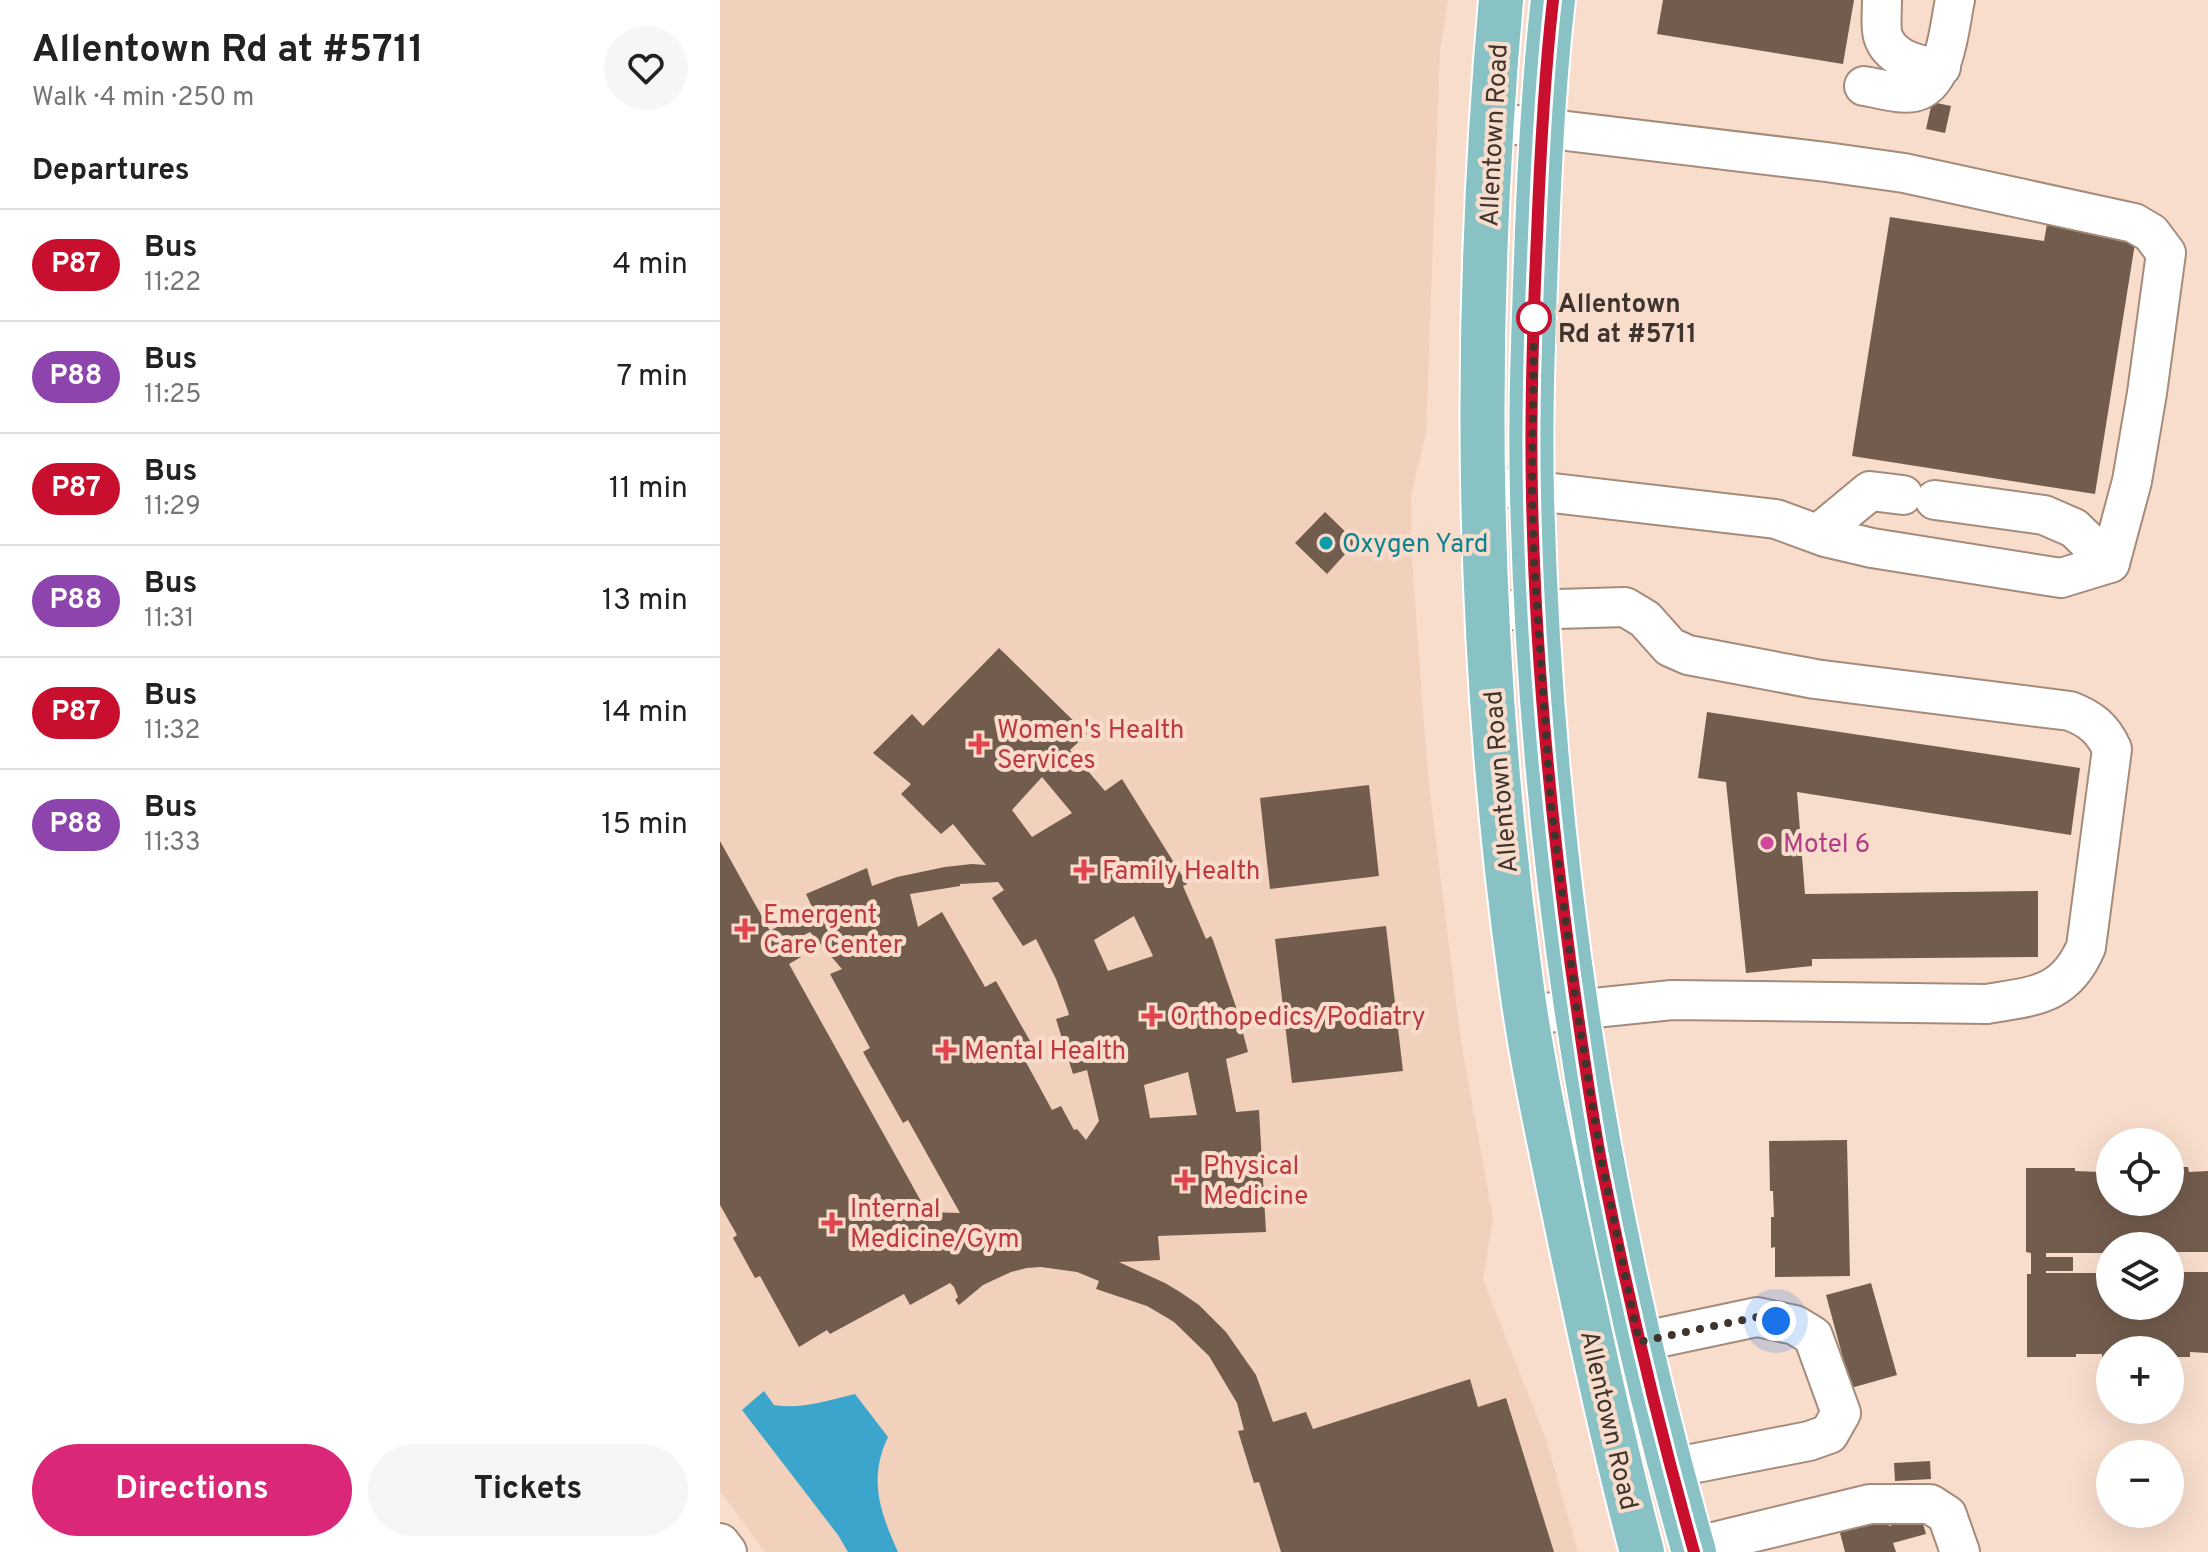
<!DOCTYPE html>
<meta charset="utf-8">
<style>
body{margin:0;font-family:Overpass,sans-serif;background:#f6f6f6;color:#222;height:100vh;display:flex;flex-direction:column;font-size:30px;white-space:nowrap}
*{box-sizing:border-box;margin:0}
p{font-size:26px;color:#767676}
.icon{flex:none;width:44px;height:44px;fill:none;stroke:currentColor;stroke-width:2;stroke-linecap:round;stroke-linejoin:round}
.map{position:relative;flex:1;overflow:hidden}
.drawer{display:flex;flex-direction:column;background:#fff;width:720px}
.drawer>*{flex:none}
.badge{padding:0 16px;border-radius:26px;font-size:28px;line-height:52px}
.tools{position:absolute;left:1376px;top:1128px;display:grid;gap:16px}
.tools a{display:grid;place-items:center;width:88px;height:88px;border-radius:50%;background:#fff;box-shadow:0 8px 32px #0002;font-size:40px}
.you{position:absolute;width:40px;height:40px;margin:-20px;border:6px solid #fff;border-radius:50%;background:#1a73e8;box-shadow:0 0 0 12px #1a73e833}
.map>.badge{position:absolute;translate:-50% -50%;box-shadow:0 0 0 4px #fff}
h2{padding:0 32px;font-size:30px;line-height:72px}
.round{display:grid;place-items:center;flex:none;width:84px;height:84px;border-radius:42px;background:#f6f6f6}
.head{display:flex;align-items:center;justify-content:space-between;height:136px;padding:0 32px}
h1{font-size:38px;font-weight:700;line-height:60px}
.cta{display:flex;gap:16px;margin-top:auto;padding:16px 32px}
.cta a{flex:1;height:92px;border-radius:48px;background:#db2777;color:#fff;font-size:32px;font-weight:700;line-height:92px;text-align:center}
.cta a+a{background:#f6f6f6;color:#222}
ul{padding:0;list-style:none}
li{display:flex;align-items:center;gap:24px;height:112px;padding:0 32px;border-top:2px solid #e0e0e0}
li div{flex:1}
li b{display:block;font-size:30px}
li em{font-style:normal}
li .badge{min-width:88px;font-weight:700;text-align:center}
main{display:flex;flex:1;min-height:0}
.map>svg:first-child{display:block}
.built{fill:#f1d1bb}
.water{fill:#3ca5cc}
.building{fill:#725c4d;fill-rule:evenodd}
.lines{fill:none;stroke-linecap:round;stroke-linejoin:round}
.minor-casing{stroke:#a48b7b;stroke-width:42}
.major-casing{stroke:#fff;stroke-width:48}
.minor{stroke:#fff;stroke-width:38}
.major{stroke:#89c2c5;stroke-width:44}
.line-casing{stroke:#fff;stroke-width:18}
.line{stroke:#c8102e;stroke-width:12}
.walk{stroke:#3f352e;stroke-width:8;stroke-dasharray:0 14.4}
.stop-dot{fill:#fff;stroke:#c8102e;stroke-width:4}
.culture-dot{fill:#0f9aa8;stroke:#f8ddcc;stroke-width:3}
.health-dot{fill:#e0444e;stroke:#f8ddcc;stroke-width:3}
.hotel-dot{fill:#d1479c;stroke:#f8ddcc;stroke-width:3}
.labels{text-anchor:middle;stroke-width:8;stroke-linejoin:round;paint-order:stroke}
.street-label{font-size:26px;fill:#3f352e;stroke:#f8ddcc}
.stop-label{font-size:26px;font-weight:bold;fill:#3f352e;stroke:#f8ddcc;text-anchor:start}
.culture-label{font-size:26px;fill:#0d838f;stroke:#f8ddcc;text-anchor:start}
.health-label{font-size:26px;fill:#be3a42;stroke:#f8ddcc;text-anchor:start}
.hotel-label{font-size:26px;fill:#b23c85;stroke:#f8ddcc;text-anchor:start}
</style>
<main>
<section class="drawer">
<div class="head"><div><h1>Allentown Rd at #5711</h1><p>Walk · 4 min · 250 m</p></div><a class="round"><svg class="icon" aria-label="heart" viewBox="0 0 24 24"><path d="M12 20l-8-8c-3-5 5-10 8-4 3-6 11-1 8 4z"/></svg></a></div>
<h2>Departures</h2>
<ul>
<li><span class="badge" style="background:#c8102e;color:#fff">P87</span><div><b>Bus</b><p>11:22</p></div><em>4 min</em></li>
<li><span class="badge" style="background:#8e44ad;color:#fff">P88</span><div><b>Bus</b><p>11:25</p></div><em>7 min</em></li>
<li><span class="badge" style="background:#c8102e;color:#fff">P87</span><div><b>Bus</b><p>11:29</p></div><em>11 min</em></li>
<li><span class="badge" style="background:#8e44ad;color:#fff">P88</span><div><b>Bus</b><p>11:31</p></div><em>13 min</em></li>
<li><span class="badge" style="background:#c8102e;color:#fff">P87</span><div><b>Bus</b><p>11:32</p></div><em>14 min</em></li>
<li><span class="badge" style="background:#8e44ad;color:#fff">P88</span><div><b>Bus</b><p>11:33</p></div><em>15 min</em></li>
</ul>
<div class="cta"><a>Directions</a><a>Tickets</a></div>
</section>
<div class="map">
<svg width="1488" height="1552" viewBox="0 0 1488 1552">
<rect width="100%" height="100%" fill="#f8ddcc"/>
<path class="built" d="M0,0H728L720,51L706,433L691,495L692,559L702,699L709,785L741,1042L773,1218L763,1280L825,1436L858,1552H45L0,1491Z"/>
<path class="water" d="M44,1391L54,1405C81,1410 109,1400 135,1394L168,1437C148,1479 160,1512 178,1552H128L118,1535L22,1410Z"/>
<g class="building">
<path d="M943,0H1134L1123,64L937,34Z"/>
<path d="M1212,102L1231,106L1225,133L1206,129Z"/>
<path d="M1170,217L1324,241L1327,224L1416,237L1375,494L1132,456Z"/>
<path d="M605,512L636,542L607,574L575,543Z"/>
<path d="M279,648L367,734L350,750L385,791L402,779L461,874L467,884L463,886L486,939L491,936L493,940L517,1010L528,1052L506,1059L516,1112L539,1110L546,1232L438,1236L440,1260L399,1262L445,1283L460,1292L479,1305L506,1332L536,1375L553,1422L586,1412L593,1429L750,1379L758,1407L786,1398L834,1552H561L539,1482L534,1483L518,1431L524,1430L517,1403L489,1356L454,1322L439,1313L427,1306L376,1289L379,1281L357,1272L321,1267L307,1268L291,1272L263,1285L239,1305L235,1300L238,1297L234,1287L230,1283L190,1305L184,1294L110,1334L107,1330L79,1347L40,1276L35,1278L13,1238L17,1235L0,1205V841L50,931L64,923L65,926L93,909L86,894L147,868L152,886L177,877L225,867L252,864L266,865L233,824L221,834L181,794L191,784L153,753L192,714L203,726ZM322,777L352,813L312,837L292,810ZM278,882L284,890L272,898L303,946L316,939L336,979L348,1011L349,1015L336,1019L353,1074L367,1070L379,1121L366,1140L357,1129L354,1130L341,1106L332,1110L301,1053L313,1046L276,981L265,987L222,912L198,927L190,894L240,886V884ZM414,916L433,956L388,971L374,940ZM90,932L122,969L110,974L150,1048L143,1052L183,1123L188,1120L240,1213L207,1212L69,964L81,957L72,941ZM468,1072L477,1115L430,1118L424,1085Z"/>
<path d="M987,712L1360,768L1351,835L1077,792L1085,894L1318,891V957L1092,959V966L1026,973L1006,782L978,778Z"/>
<path d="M649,785L659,876L550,889L540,798Z"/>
<path d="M666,926L683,1071L572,1083L555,939Z"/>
<path d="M1127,1140L1130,1276L1055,1277V1247L1051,1248V1217H1054L1053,1191H1050L1049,1141Z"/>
<path d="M1380,1167H1390V1202H1450V1167H1468L1469,1172L1488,1171V1252H1450V1246H1390V1253H1326V1257H1353V1271H1326V1273H1390V1306H1450V1272H1488V1353L1470,1352V1357H1450V1350H1390V1357H1382V1354H1356V1357H1307V1274H1311V1253L1306,1252V1168H1355V1171L1380,1172Z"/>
<path d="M1151,1283L1177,1375L1131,1388L1106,1295Z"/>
<path d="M1210,1461L1211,1479L1175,1481L1174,1463Z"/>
<path d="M1166,1516L1169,1526L1201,1517L1206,1534L1173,1543L1176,1552H1125L1119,1529Z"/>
</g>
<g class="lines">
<defs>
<g id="minor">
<path d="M1162,0C1162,11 1160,30 1164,39C1173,60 1201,67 1221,67"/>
<path d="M1144,86C1159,88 1179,95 1194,92C1226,85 1229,27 1235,0"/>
<path d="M764,485L1056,519L1105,537L1152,548L1341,578L1390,563L1412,481L1427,393L1446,253L1431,233L1414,223L1184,173L1106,162L771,122"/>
<path d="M1215,500L1324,515L1354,528L1390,563"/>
<path d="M1098,534L1150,491L1183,495"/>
<path d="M766,611L905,607L925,619L950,647L968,655L1095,679L1350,711C1371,719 1383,729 1392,749L1366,947C1345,996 1314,996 1267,1004L952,1000L806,1015"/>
<path d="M919,1342L1037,1317L1075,1325L1093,1336L1121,1413L1109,1434L1089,1441L951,1468"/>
<path d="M0,1543L7,1552"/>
<path d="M973,1547L1150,1504H1210L1227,1515L1240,1552"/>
</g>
<g id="major">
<path d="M781,0C752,327 756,657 801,982C813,1071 833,1158 851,1245C873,1348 895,1450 922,1552"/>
<path d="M833,0C823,86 819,173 816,259C813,338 810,417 812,496C821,852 876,1209 974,1552"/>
</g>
</defs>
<use href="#minor" class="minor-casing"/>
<use href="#major" class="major-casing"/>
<use href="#minor" class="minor"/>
<use href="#major" class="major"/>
</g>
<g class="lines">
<defs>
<path id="line" d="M833,0C824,79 820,157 817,236C813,322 810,409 812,496C815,653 830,811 851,967C861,1037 870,1107 884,1177C909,1303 939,1428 974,1552"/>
</defs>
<use href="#line" class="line-casing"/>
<use href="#line" class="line"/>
<path class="walk" d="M814,318L812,491L814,561L831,805L857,1010L881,1158L919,1342L1037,1317L1056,1321"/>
</g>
<circle class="stop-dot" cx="814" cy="318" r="16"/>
<circle class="culture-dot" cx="606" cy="543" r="8"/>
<g class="health-dot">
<path d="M255 732h8v8h8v8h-8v8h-8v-8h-8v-8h8z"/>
<path d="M360 858h8v8h8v8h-8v8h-8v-8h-8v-8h8z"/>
<path d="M21 917h8v8h8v8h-8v8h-8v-8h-8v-8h8z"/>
<path d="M428 1004h8v8h8v8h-8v8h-8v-8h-8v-8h8z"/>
<path d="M222 1038h8v8h8v8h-8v8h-8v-8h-8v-8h8z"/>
<path d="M461 1168h8v8h8v8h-8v8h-8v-8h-8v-8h8z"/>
<path d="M108 1211h8v8h8v8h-8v8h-8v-8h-8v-8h8z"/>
</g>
<circle class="hotel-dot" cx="1047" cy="843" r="8"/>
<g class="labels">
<g class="street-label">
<text transform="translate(773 135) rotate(-87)" y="9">Allentown Road</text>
<text transform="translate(780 782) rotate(-95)" y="9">Allentown Road</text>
<text transform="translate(890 1420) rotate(77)" y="9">Allentown Road</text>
</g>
<g class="stop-label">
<text x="838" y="312">Allentown<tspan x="838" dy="30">Rd at #5711</tspan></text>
</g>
<g class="culture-label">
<text x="622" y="552">Oxygen Yard</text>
</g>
<g class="health-label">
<text x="277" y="738">Women's Health<tspan x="277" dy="30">Services</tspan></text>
<text x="382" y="879">Family Health</text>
<text x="43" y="923">Emergent<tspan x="43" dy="30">Care Center</tspan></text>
<text x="450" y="1025">Orthopedics/Podiatry</text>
<text x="244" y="1059">Mental Health</text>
<text x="483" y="1174">Physical<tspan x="483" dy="30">Medicine</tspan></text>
<text x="130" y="1217">Internal<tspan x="130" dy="30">Medicine/Gym</tspan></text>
</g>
<g class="hotel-label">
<text x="1063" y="852">Motel 6</text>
</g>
</g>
</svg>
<div class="tools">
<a><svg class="icon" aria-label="locate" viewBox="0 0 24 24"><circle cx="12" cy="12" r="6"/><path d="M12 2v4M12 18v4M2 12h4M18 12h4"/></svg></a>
<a><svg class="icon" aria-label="layers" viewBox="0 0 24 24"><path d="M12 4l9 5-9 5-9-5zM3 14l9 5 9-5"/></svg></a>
<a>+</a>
<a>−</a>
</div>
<div class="you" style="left:1056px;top:1321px"></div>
</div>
</main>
